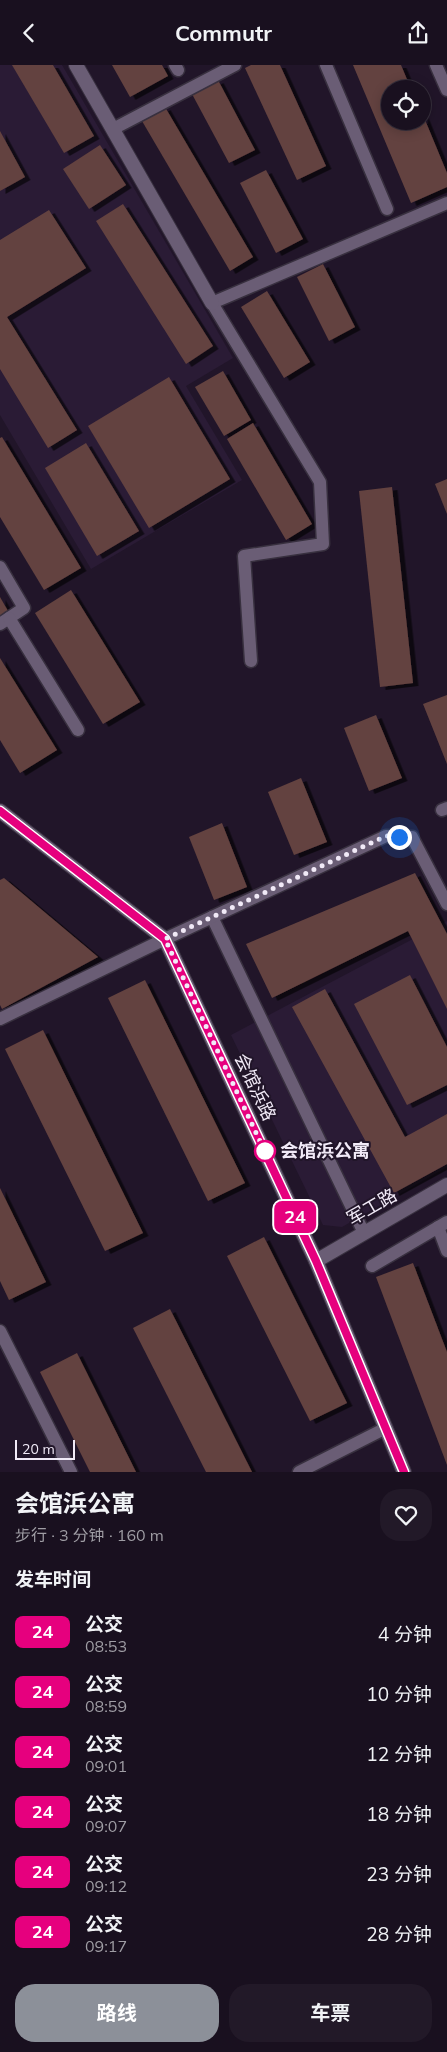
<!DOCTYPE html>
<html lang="zh">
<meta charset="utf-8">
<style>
body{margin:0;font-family:Mulish,"Noto Sans SC",sans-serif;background:#221928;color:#f1f3f6;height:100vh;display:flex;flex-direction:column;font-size:19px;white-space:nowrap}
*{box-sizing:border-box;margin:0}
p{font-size:16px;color:#9f9da4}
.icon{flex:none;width:28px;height:28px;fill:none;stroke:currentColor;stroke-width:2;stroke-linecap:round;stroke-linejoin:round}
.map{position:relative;height:1407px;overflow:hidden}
.panel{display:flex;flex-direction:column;background:#19101f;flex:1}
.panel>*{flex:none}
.badge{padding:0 10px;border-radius:8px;font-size:18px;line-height:32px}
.buttons{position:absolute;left:381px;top:15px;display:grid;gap:10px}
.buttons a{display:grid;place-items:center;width:50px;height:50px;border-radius:50%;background:#19101f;box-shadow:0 2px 12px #0003,0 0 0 1px #37303d;font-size:25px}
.scale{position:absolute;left:15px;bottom:12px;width:60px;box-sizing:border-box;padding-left:5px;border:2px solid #f1eaf7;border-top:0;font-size:14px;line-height:18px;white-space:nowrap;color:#f1eaf7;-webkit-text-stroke:4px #211529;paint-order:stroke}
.you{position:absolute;width:25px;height:25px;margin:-12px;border:4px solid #fff;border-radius:50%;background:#1a73e8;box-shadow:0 0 0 8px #1a73e833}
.map>.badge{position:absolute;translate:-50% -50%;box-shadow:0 0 0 2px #fff}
h2{padding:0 15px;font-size:19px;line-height:45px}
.round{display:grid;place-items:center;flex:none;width:52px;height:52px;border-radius:20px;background:#221928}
.headline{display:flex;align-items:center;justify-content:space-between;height:85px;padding:0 15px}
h1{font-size:24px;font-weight:700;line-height:38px}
.primary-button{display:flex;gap:10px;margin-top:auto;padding:10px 15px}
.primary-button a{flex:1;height:58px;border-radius:20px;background:#8c9099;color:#fff;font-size:20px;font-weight:700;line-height:58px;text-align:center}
.primary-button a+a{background:#221928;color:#f1f3f6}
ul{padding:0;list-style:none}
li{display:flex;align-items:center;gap:15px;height:60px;padding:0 15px}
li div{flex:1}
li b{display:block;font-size:19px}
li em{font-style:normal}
li .badge{min-width:55px;font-weight:700;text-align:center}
header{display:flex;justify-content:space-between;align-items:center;height:65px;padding:0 15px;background:#19101f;font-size:22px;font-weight:700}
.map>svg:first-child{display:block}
.built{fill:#2a1b35}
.building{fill:#63423f;filter:url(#shadow)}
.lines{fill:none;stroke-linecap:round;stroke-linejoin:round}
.service-casing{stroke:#38303f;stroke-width:15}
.minor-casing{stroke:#38303f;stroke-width:16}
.tertiary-casing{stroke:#38303f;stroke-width:16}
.service{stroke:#6a5d75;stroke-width:12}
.minor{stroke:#6a5d75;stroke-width:14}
.tertiary{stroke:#6a5d75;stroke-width:14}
.line-casing{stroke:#fff;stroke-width:11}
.line{stroke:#e6007e;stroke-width:8}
.walk{stroke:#f1eaf7;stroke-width:5;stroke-dasharray:0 9}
.stop-dot{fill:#fff;stroke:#e6007e;stroke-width:2.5}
.labels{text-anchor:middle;stroke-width:4;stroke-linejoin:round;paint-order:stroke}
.street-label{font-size:18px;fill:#f1eaf7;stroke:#211529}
.stop-label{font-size:18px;font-weight:bold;fill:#f1eaf7;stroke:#211529;text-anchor:start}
</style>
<header><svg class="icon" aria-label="back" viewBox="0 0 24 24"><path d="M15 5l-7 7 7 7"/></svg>Commutr<svg class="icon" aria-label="share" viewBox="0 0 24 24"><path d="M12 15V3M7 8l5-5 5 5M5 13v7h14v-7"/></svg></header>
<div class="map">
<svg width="447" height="1407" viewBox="0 0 447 1407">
<defs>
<filter id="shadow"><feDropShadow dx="5.5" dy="3" stdDeviation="0" flood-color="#0009"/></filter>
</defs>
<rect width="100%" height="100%" fill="#211529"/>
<g class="built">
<path d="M0,0H62L233,293L186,321L242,415L91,504L0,350Z"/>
<path d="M447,856V1102L342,1162L323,1160L231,970Z"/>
</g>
<g class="building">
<path d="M12,0H53L94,71L64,88Z"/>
<path d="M112,0H162L168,11L130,32Z"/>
<path d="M251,0H280L326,101L297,115L245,3Z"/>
<path d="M353,0H401L411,24H390V56H422L423,50L447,108V122L411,138Z"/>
<path d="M218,15L255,85L229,98L192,29Z"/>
<path d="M165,42L253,192L230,206L142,56Z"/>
<path d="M0,66L25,112L0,126Z"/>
<path d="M100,80L126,120L89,144L63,104Z"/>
<path d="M266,105L303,174L276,188L240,118Z"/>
<path d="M123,139L213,281L186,299L96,156Z"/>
<path d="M49,145L86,203L7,252L77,365L48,383L0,304V175Z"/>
<path d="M323,199L355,262L329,276L297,212Z"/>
<path d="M267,226L310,297L284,313L241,242Z"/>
<path d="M223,306L251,355L224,371L195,322Z"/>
<path d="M169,312L230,414L149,463L88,361Z"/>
<path d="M253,358L312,459L286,475L227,374Z"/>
<path d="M2,372L81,503L44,525L0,452V373Z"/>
<path d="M86,378L139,466L97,491L45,403Z"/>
<path d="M447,414V449L435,419Z"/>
<path d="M392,422L413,618L380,622L359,426Z"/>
<path d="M71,525L140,637L103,659L35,548Z"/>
<path d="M0,532L8,546L0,551Z"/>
<path d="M0,593L57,685L20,708L0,675Z"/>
<path d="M447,630V699L423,639Z"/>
<path d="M376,650L402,713L369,726L344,663Z"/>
<path d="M301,713L327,777L294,790L268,727Z"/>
<path d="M222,758L247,822L214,835L189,772Z"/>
<path d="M415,808L447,869V944L408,866L272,933L246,879Z"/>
<path d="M4,813L98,892L2,944L0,940V815Z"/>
<path d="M410,910L447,982V1020L407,1040L354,939Z"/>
<path d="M145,915L245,1118L208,1136L108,933Z"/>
<path d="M325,924L405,1072L447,1049V1099L394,1128L292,942Z"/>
<path d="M43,965L143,1168L105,1186L5,984Z"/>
<path d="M0,1123L46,1217L9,1235L0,1216Z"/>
<path d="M264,1172L347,1338L310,1356L227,1191Z"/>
<path d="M413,1198L447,1287V1400L376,1212Z"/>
<path d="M170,1244L252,1407H206L133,1263Z"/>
<path d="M77,1288L136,1407H90L40,1307Z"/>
</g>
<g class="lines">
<defs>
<g id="service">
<path d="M175,0L178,5"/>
<path d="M326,0L387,144"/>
<path d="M436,0L447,25"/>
<path d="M113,64L235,0"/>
<path d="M0,502L24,543L0,559"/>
<path d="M9,553L78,665"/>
<path d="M251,596L244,491L323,479L320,417L212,238L447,138"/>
<path d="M442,745L447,743"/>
<path d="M212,852L364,1168"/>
<path d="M0,954L165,874L386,771L412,772L447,839"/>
<path d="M438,1162L447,1186"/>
<path d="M372,1201L447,1157"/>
<path d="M0,1266L71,1407"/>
<path d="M299,1407L386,1363"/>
</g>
<g id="minor">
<path d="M76,0L212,238"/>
<path d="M316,1196L447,1120"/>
</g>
<path id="tertiary" d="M0,746L165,874L316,1196L404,1407"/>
</defs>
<use href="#service" class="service-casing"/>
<use href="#minor" class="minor-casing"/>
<use href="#tertiary" class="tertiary-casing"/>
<use href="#service" class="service"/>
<use href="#minor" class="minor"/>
<use href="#tertiary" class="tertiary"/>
</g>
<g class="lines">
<defs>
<path id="line" d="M0,746L165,874L316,1196L404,1407"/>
</defs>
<use href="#line" class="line-casing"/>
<use href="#line" class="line"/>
<path class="walk" d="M265,1086L266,1089L165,874L386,771L399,772"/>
</g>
<circle class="stop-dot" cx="265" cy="1086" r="10"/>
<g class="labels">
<g class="street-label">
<text transform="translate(255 1022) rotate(65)" y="6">会馆浜路</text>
<text transform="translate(372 1142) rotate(-30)" y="6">军工路</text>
</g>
<g class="stop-label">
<text x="280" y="1092">会馆浜公寓</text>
</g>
</g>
</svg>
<div class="buttons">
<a><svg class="icon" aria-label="locate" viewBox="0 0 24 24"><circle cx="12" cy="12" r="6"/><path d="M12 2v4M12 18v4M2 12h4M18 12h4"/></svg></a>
</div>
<div class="scale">20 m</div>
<div class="you" style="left:399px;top:772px"></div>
<b class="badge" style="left:295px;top:1152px;background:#e6007e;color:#fff">24</b>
</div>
<section class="panel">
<div class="headline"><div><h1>会馆浜公寓</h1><p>步行 · 3 分钟 · 160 m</p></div><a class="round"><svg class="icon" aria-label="heart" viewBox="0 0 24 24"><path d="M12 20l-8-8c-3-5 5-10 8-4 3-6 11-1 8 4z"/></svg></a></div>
<h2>发车时间</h2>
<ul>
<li><span class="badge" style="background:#e6007e;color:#fff">24</span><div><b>公交</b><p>08:53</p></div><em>4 分钟</em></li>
<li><span class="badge" style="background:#e6007e;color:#fff">24</span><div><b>公交</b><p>08:59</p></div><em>10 分钟</em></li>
<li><span class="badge" style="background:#e6007e;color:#fff">24</span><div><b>公交</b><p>09:01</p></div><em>12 分钟</em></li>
<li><span class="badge" style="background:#e6007e;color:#fff">24</span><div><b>公交</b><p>09:07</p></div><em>18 分钟</em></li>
<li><span class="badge" style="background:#e6007e;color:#fff">24</span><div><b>公交</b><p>09:12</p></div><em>23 分钟</em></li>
<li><span class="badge" style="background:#e6007e;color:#fff">24</span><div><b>公交</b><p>09:17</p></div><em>28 分钟</em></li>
</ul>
<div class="primary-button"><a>路线</a><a>车票</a></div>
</section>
